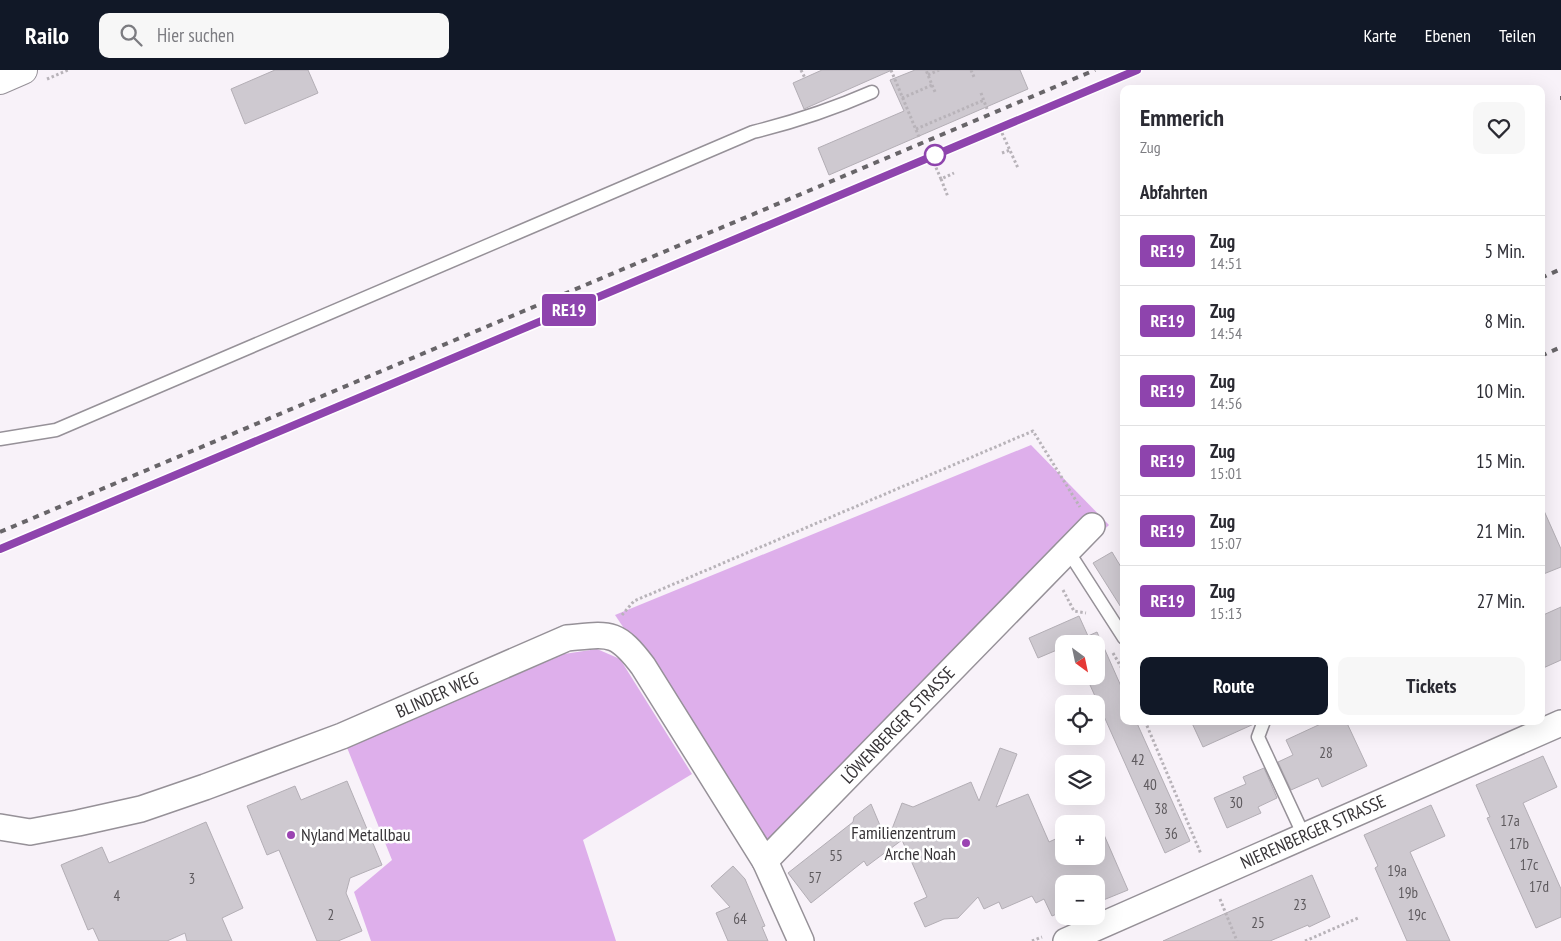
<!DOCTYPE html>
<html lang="de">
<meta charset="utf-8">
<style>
body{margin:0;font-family:"PT Sans Narrow",sans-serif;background:#f7f7f7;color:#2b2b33;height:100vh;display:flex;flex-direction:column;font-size:19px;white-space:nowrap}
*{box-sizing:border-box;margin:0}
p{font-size:16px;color:#7c7c81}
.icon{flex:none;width:28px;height:28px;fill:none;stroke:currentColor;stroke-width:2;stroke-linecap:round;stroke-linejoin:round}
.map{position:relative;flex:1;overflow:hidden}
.side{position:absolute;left:1120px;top:15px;width:425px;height:640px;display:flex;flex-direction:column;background:#fff;border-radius:10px;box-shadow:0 5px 20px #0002}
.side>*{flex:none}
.badge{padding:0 10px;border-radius:4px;font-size:18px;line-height:32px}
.needle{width:32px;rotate:147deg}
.tools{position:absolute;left:1055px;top:565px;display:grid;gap:10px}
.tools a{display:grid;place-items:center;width:50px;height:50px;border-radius:10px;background:#fff;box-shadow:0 5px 20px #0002;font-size:25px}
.map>.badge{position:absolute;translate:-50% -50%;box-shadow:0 0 0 2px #fff}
h2{padding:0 20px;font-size:19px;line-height:45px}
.round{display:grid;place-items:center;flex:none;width:52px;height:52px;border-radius:10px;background:#f7f7f7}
.headline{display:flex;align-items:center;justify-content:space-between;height:85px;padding:0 20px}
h1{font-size:24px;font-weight:700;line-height:38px}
.primary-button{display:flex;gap:10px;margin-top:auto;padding:10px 20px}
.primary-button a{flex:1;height:58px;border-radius:10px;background:#111827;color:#fff;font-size:20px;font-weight:700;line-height:58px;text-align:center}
.primary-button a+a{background:#f7f7f7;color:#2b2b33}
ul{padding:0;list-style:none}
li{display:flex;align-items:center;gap:15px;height:70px;padding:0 20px;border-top:1px solid #e1e1e2}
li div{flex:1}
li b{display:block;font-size:19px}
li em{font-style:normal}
li .badge{min-width:55px;font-weight:700;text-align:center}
header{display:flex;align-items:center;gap:30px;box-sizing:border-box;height:70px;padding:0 25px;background:#111827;color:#fff}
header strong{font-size:24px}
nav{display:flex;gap:28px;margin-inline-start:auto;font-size:18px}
.search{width:350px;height:45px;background:#f7f7f7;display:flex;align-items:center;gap:12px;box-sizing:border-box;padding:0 18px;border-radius:10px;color:#7c7c81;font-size:19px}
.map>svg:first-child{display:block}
.green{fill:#deafeb}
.building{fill:#cec9d0;stroke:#b3aeb5}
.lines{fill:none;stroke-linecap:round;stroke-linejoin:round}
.service-casing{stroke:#969198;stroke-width:15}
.minor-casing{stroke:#969198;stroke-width:28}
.secondary-casing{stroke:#969198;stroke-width:30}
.path{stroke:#b8b3b9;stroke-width:3;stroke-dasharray:2.5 2.5;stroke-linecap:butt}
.service{stroke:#fff;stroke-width:12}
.minor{stroke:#fff;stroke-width:25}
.secondary{stroke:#fff;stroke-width:28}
.rail{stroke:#686569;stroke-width:4;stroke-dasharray:6 6;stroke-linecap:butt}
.line-casing{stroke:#fff;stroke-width:11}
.line{stroke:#8e44ad;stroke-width:8}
.stop-dot{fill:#fff;stroke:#8e44ad;stroke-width:2.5}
.poi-dot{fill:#9b44b2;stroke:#fff;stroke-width:2}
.labels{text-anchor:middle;stroke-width:5;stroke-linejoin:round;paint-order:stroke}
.number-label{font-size:15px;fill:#5e5a5e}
.street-label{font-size:18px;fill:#383538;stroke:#fff}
.poi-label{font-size:18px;fill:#383538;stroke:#fff;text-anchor:end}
</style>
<header>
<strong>Railo</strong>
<div class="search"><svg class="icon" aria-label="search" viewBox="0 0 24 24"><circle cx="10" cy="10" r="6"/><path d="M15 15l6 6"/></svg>Hier suchen</div>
<nav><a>Karte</a><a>Ebenen</a><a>Teilen</a></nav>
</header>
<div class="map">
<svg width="1561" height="871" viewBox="0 0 1561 871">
<rect width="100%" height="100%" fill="#f8f2f9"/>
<g class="green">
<path d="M1031,375L1109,455L770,775L615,545Z"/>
<path d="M597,579L620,589L692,704L583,770L616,871H371L354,822L392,790L346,675L379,664L564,584Z"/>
</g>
<g class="building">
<path d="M275,0H308L318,23L245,54L231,19Z"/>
<path d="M822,0H892L804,39L793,13Z"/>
<path d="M915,0H1020L1028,19L829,105L818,78L904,41L890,10Z"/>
<path d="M1541,434L1561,479V497L1541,505Z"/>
<path d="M1112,482L1124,502V542L1093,493Z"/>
<path d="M1561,537V590L1541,599V546Z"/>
<path d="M1079,546L1088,566L1097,562L1124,623V651H1136L1190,771L1165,783L1086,606H1096V574H1064V577L1038,588L1029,568Z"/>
<path d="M1191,651H1255L1254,654L1203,677Z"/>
<path d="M1327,651H1346L1367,696L1322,717L1318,708L1291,720L1278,692L1293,685L1286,670Z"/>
<path d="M1000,678L1017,684L996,737L1028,724L1049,772L1064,765V786H1096V754H1090L1098,751L1128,820L1096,833V814H1064V841L1052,846L1044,829L1036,833L1032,826L1002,839L999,832L984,839L978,827L958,848L944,849L925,857L914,833L927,827L902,770L867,796L864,791L811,833L788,803L853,752L854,747L871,734L887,772L902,733L913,737L971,712L979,731Z"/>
<path d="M1543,686L1557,717L1523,733L1561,819V847L1536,858L1487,748L1490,747L1476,715Z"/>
<path d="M1264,698L1277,728L1258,737L1261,743L1227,758L1214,728L1246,714L1243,707Z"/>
<path d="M347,711L382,795L350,808L346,823L362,861L338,871H317L279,780L267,785L247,736L295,716L301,730Z"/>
<path d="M1431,735L1445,766L1410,782L1450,871H1407L1375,798L1378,796L1364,765Z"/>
<path d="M206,752L243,838L222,848L232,871H187L185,863L167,871H99L93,858L88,860L61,795L102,777L109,793Z"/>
<path d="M733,796L745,809L765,856L762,857L768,871H728L716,843L730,837L711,816Z"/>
<path d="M1312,805L1330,847L1309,857L1308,855L1270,871H1163Z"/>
</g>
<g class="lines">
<defs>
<g id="service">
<path d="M0,369L56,360L753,62C794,52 833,39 872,22"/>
<path d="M1068,481L1124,568"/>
<path d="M1264,651L1258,667L1304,766"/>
</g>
<g id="minor">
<path d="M0,757L30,762L78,753L141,739L205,717L342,666L567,568C609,564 616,560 643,596L765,791"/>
<path d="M801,871L765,791L1092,456"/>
<path d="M1066,871L1561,653"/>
</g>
<path id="secondary" d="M0,10L23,0"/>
</defs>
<use href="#service" class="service-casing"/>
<use href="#minor" class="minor-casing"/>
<use href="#secondary" class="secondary-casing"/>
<g class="path">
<path d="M801,0L805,8"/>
<path d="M891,0L919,67"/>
<path d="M971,0L974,7"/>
<path d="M928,5L939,0"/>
<path d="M47,9L68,0"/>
<path d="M932,15L936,24"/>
<path d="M981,23L987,39"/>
<path d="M902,28L932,15L926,0"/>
<path d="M916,59L984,30"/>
<path d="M1002,63L1018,98"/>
<path d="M1002,83L1010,80"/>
<path d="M934,93L941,109L954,103"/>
<path d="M941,109L948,127"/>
<path d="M1063,520L1074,541L1086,543"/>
<path d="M622,545L634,531L1033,361L1080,437"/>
<path d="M1113,583L1124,602"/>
<path d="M1145,651L1201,784"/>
<path d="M1220,829L1237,871"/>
<path d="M1032,871L1042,867"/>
<path d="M1305,871L1358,848"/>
</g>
<use href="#service" class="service"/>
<use href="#minor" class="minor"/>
<use href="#secondary" class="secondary"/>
<g class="rail">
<path d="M1560,28H1561"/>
<path d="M1541,208L1561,199"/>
<path d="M1541,286L1561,277"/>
<path d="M0,462L1095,0"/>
<path d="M0,479L1137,0"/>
</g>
</g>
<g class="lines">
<defs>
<path id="line" d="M0,479L1137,0"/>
</defs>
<use href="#line" class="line-casing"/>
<use href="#line" class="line"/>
</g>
<circle class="stop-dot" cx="935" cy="85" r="10"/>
<g class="poi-dot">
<circle cx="291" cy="765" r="5"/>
<circle cx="966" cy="773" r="5"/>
</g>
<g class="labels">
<g class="number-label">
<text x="1326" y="688">28</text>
<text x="1138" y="695">42</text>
<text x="1150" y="720">40</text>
<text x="1236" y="738">30</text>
<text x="1161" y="744">38</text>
<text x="1510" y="756">17a</text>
<text x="1171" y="769">36</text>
<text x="1519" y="779">17b</text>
<text x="836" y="791">55</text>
<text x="1529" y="800">17c</text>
<text x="1397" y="806">19a</text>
<text x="815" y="813">57</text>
<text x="192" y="814">3</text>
<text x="1539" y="822">17d</text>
<text x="1408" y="828">19b</text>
<text x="117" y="831">4</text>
<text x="1300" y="840">23</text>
<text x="331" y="850">2</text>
<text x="1417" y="850">19c</text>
<text x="740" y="854">64</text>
<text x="1258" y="858">25</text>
</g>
<g class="street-label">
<text transform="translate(437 625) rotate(-24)" y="6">BLINDER WEG</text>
<text transform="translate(898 655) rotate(-46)" y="6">LÖWENBERGER STRASSE</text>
<text transform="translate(1313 762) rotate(-24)" y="6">NIERENBERGER STRASSE</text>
</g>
<g class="poi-label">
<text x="956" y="769">Familienzentrum<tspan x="956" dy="21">Arche Noah</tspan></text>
<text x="301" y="771" text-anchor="start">Nyland Metallbau</text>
</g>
</g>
</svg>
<div class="tools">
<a><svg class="needle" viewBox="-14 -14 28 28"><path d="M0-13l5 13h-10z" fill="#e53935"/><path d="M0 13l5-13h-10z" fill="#7c7c81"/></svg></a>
<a><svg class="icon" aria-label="locate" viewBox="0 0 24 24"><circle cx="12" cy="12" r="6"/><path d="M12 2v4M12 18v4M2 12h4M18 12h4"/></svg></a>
<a><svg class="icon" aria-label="layers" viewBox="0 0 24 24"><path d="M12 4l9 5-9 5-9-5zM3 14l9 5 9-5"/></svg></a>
<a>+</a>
<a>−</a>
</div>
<b class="badge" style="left:569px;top:240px;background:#8e44ad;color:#fff">RE19</b>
<section class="side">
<div class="headline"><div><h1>Emmerich</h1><p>Zug</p></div><a class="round"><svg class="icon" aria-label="heart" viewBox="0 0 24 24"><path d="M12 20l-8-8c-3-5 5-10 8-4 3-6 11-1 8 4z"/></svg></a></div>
<h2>Abfahrten</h2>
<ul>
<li><span class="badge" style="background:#8e44ad;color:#fff">RE19</span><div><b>Zug</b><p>14:51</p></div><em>5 Min.</em></li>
<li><span class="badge" style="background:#8e44ad;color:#fff">RE19</span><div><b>Zug</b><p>14:54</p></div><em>8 Min.</em></li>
<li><span class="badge" style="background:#8e44ad;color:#fff">RE19</span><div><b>Zug</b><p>14:56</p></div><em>10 Min.</em></li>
<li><span class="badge" style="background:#8e44ad;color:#fff">RE19</span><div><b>Zug</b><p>15:01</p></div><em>15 Min.</em></li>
<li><span class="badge" style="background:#8e44ad;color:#fff">RE19</span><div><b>Zug</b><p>15:07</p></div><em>21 Min.</em></li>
<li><span class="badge" style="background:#8e44ad;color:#fff">RE19</span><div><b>Zug</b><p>15:13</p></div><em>27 Min.</em></li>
</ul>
<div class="primary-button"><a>Route</a><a>Tickets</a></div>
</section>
</div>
